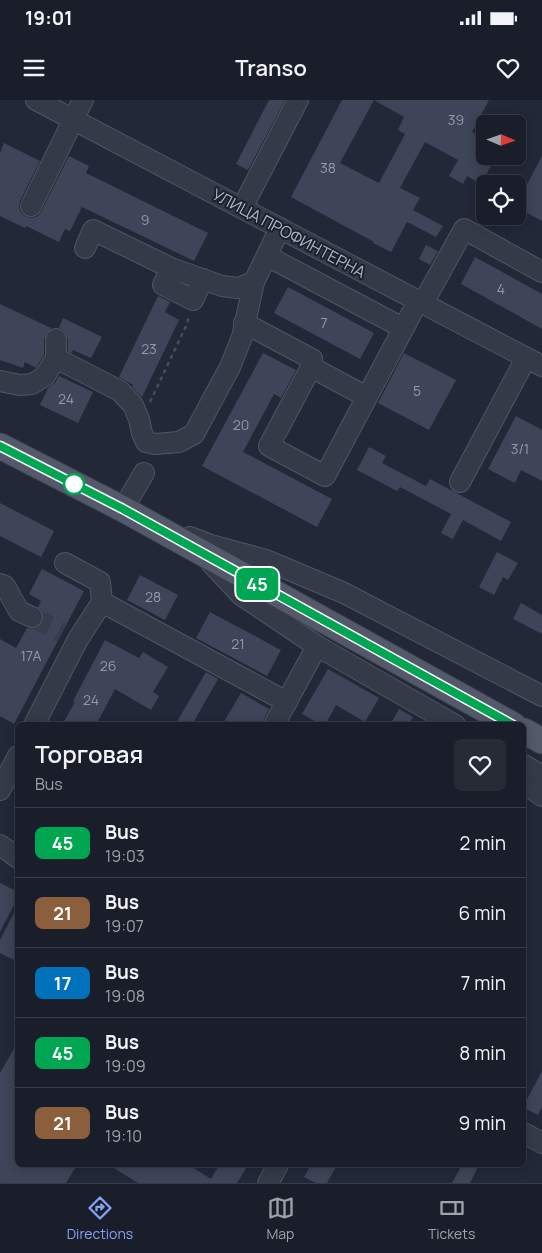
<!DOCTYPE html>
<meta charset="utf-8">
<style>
body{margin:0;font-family:Manrope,sans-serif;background:#272b36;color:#f1f3f6;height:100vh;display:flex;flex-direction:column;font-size:19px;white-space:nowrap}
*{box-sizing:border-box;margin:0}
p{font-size:16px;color:#9fa2a8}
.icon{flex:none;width:28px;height:28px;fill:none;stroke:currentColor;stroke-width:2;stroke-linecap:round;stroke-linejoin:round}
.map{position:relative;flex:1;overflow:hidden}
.details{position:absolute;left:15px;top:622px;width:511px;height:445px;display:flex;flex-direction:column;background:#1a1e2a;border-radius:8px;box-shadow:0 2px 12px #0003,0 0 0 1px #383c47}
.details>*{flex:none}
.badge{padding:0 10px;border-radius:8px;font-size:18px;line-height:32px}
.needle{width:32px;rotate:92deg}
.controls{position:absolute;left:476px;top:15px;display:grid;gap:10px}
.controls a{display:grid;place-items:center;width:50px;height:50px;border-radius:8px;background:#1a1e2a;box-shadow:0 2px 12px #0003,0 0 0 1px #383c47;font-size:25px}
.map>.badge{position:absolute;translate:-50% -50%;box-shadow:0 0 0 2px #fff}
.round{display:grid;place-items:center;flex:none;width:52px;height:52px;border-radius:8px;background:#272b36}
.headline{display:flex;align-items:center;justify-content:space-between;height:85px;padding:0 20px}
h1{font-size:24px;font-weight:600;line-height:38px}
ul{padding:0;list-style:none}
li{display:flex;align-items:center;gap:15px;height:70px;padding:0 20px;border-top:1px solid #383c47}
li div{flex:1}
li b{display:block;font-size:19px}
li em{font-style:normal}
li .badge{min-width:55px;font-weight:700;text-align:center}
.status{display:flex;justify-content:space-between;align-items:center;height:35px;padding:0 25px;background:#1a1e2a;direction:ltr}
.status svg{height:14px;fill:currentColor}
header{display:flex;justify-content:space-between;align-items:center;height:65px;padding:0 20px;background:#1a1e2a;font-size:22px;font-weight:600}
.dock{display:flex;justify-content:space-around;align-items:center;height:70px;border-top:1px solid #383c47;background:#1a1e2a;font-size:14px;color:#9fa2a8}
.dock a{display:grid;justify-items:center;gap:2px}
.dock .on{color:#87a0f3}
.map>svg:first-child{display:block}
.building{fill:#3e4558;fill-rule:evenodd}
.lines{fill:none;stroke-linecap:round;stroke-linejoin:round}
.minor-tunnel{stroke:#373d4d;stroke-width:20;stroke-dasharray:20 10;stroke-linecap:butt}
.minor-casing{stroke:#505563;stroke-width:22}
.major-casing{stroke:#3f4452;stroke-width:27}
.path{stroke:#425156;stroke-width:2.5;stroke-dasharray:4 4;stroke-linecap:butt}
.minor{stroke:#353a48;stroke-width:20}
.major{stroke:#535968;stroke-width:25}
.line-casing{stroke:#fff;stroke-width:11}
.line{stroke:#00a651;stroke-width:8}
.stop-dot{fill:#fff;stroke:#00a651;stroke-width:2.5}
.labels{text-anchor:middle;stroke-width:4;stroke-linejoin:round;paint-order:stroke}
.number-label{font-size:14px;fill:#9499aa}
.street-label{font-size:16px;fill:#b0b5c5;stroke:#1b202d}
</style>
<div class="status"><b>19:01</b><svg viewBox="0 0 49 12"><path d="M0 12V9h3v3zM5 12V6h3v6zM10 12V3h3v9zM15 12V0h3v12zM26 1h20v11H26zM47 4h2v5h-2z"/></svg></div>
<header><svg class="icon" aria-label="menu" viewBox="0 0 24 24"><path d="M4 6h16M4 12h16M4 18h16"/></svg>Transo<svg class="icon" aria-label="heart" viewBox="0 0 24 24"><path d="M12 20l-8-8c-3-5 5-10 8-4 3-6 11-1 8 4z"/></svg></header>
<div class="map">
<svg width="542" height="1083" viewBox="0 0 542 1083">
<rect width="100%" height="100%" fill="#222838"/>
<g class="building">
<path d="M269,0H285L248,70L236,64Z"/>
<path d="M342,0H489L472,32L485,39V56H496L481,84L467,76L463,84L449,76L458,60L425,42L400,88L420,98L413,110L443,126L436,137L407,122L391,152L373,143L374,142L291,97ZM374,0L404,17L398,30L405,34L379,83L340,63Z"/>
<path d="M4,43L40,61L20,101L19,107L21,113L25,116L32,118L38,116L41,112L69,56L89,66L86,73L208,133L194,161L82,107L70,131L65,129L59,142L26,126L25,128L0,116V53Z"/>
<path d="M542,56V121L518,108V102Z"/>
<path d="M426,145L438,151L430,165L419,159Z"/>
<path d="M475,157L542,194V229L461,184Z"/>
<path d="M288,187L374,233L360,259L274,213Z"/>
<path d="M158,196L170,202L165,212L179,220L142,297L132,287L133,285L119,277Z"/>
<path d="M0,204L51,228L46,234L44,239V255L36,268L25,262L23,268L0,260Z"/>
<path d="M63,218L102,237L91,258L73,250L72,253L68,251V239L66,234L62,229L59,228Z"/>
<path d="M263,253L296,270L281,298L274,294L243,352L332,399L317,427L202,366Z"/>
<path d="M404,253L456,280L429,330L378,303Z"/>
<path d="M59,276L93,292L78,323L40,305L48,288L55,283Z"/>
<path d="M516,316L542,330V381L521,370L515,383L488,369Z"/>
<path d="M369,347L386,356L382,363L426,386L430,379L511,422L501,441L463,420L453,439L441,433L451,414L400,387L397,391L357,370Z"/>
<path d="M0,403L54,431L41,457L0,436Z"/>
<path d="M497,452L518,463L508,480L503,477L494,495L479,487Z"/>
<path d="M42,469L84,491L14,624L0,616V539L16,548L27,528L34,529L39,526L43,522L44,515L42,511L38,507L41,501L29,494Z"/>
<path d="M140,475L178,495L165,520L127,500Z"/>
<path d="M521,503L542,515V534L513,519Z"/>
<path d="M210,512L281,550L267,576L196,538Z"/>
<path d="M105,540L139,558L143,552L168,567L153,592L159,596L151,610L115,589L96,625H62L75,602L73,601Z"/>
<path d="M328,569L379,598L365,622L336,605L325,625H321L302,614Z"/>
<path d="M206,572L218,579L192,625H175Z"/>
<path d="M241,593L269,609L264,619L262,625H222Z"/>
<path d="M399,609L413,617L408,625H390Z"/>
<path d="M0,783L18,792V797L0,832Z"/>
<path d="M18,805V862L0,853V840Z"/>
<path d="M18,942V1065H77L66,1083H0V973Z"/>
<path d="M542,971V1007L538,1015L524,1008V1005Z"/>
<path d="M109,1065H189L211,1079L219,1065H248L237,1083H138Z"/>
<path d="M311,1065H337L327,1083H316L304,1077Z"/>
<path d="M462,1065H479L470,1083H452Z"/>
</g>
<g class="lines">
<path class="minor-tunnel" d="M32,517L62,533"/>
<defs>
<g id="minor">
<path d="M36,0L542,266"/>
<path d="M31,106L83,0"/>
<path d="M242,108L298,0"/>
<path d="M85,148L93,130L171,168L222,186L238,188L254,182L280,128"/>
<path d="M267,156L403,228"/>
<path d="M171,168L163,185L193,200L203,179"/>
<path d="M423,203L464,129L542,172"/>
<path d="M244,223L312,259L311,267L269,346L325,376L418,201"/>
<path d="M56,258L120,291L133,305L139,319L142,333L146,342L155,344L179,342L194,334L230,267L242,237L254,182"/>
<path d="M311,267L367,297"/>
<path d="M0,281L20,285L32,284L45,276L56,258V239"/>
<path d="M460,382L526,258"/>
<path d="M123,409L144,373"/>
<path d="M190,437L211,445L266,460L344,493L542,596"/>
<path d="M65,463L100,482L102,502"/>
<path d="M211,463L241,495L317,546L455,625"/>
<path d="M0,484L5,486L19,511L32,517"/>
<path d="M102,502L287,602"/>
<path d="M34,625L77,541L102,502"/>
<path d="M274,625L317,546"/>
<path d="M524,665L542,676"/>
<path d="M524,686L532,689L542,696"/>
<path d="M0,690L18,656"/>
<path d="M0,745L18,758"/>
<path d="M524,1033L542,1043"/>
<path d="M268,1083L278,1065"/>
</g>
<g id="major">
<path d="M0,346L123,409L513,625"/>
<path d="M524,631L542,641"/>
</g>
</defs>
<use href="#minor" class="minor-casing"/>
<use href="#major" class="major-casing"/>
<path class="path" d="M150,302L187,224L189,216"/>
<use href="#minor" class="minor"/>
<use href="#major" class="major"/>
</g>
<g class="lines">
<defs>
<path id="line" d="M0,346L123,409L513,625"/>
</defs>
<use href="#line" class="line-casing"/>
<use href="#line" class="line"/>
</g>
<circle class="stop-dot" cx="74" cy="384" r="10"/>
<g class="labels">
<g class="number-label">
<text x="456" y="25">39</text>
<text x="328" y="73">38</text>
<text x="145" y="125">9</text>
<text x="501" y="194">4</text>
<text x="324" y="228">7</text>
<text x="149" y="254">23</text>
<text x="417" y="296">5</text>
<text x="66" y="304">24</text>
<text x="241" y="330">20</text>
<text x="520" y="354">3/1</text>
<text x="153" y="502">28</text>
<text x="238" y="549">21</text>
<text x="31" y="561">17А</text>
<text x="108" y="571">26</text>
<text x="91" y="605">24</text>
</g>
<g class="street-label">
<text transform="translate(289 133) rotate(28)" y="6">УЛИЦА ПРОФИНТЕРНА</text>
</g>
</g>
</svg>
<div class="controls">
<a><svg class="needle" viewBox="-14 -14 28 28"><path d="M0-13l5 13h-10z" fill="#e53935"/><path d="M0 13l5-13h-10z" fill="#9fa2a8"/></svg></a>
<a><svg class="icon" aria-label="locate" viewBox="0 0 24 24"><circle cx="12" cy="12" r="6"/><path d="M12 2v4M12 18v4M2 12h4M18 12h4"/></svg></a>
</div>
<b class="badge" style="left:257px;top:484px;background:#00a651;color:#fff">45</b>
<section class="details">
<div class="headline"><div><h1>Торговая</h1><p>Bus</p></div><a class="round"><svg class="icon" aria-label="heart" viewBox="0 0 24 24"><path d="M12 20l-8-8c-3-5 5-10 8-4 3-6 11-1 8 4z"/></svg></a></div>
<ul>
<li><span class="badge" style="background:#00a651;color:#fff">45</span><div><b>Bus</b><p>19:03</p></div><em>2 min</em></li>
<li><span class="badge" style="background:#8b5e3c;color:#fff">21</span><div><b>Bus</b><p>19:07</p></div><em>6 min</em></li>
<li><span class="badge" style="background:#0072bc;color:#fff">17</span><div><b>Bus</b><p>19:08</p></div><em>7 min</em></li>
<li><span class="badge" style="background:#00a651;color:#fff">45</span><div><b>Bus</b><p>19:09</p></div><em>8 min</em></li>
<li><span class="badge" style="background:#8b5e3c;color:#fff">21</span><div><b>Bus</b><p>19:10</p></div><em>9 min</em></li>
</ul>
</section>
</div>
<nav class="dock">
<a class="on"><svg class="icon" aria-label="directions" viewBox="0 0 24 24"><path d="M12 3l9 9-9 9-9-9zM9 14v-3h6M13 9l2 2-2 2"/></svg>Directions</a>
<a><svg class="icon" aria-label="map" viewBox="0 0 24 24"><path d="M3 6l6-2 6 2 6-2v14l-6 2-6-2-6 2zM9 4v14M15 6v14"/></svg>Map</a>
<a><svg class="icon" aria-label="tickets" viewBox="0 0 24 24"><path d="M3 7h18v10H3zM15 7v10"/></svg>Tickets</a>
</nav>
